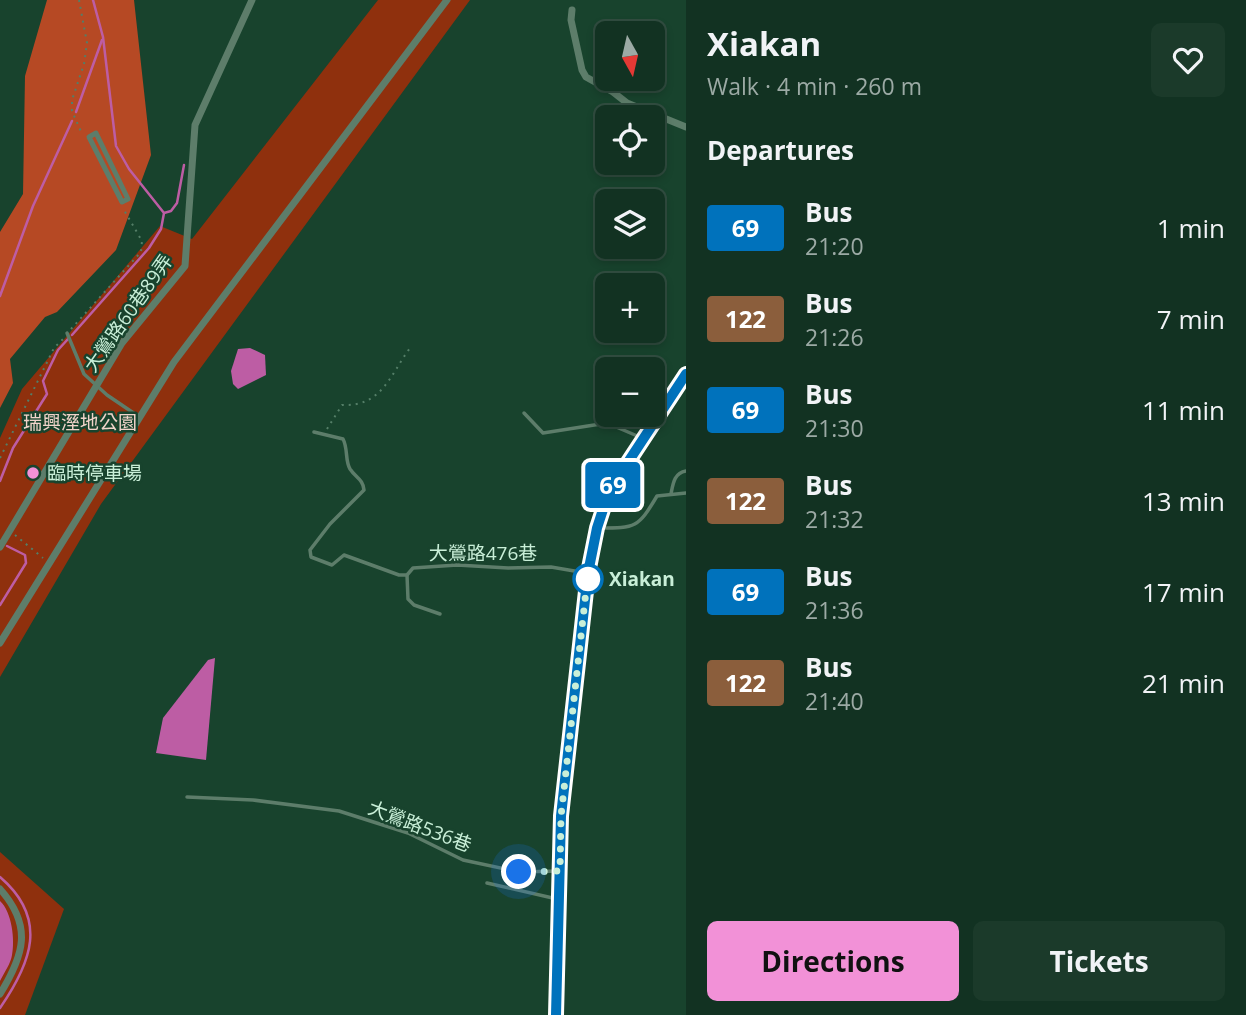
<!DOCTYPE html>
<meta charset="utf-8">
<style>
body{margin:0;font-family:"Open Sans","Noto Sans TC",sans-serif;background:#1b3a2a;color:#f1f3f6;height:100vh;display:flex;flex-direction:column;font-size:26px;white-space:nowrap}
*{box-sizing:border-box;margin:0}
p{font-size:23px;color:#9caaa5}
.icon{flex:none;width:38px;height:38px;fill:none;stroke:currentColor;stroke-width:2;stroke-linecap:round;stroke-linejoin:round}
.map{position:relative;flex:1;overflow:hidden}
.sheet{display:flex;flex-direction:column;background:#123222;width:560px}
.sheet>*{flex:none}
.badge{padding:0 14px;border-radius:5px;font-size:24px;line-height:46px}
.needle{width:46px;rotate:172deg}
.fabs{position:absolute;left:595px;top:21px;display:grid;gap:14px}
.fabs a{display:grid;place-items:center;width:70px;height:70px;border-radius:10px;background:#123222;box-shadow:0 4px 10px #0003,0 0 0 2px #314d40;font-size:35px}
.you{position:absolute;width:35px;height:35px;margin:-18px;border:5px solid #fff;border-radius:50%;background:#1a73e8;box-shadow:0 0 0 10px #1a73e833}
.map>.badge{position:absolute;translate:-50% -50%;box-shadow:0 0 0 4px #fff}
h2{padding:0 21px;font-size:26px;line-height:63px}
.round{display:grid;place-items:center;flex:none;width:74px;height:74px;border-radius:10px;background:#1b3a2a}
.headline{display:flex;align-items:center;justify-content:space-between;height:119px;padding:0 21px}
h1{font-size:33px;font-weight:700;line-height:52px}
.button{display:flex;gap:14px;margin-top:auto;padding:14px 21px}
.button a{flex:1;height:80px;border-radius:10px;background:#f291d7;color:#111;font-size:28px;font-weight:700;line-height:80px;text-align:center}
.button a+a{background:#1b3a2a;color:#f1f3f6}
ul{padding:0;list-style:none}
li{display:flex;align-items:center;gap:21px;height:91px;padding:0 21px}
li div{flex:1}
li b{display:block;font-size:26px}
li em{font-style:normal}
li .badge{min-width:77px;font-weight:700;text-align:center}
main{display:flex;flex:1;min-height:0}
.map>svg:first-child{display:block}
.green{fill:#8f300d}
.forest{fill:#b64924}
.water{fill:#bd5da4}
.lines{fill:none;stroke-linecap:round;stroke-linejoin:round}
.stream{stroke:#bd5da4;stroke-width:2.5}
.path{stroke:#547e67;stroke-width:2;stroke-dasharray:2 5;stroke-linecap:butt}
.service{stroke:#5d7d6a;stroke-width:3.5}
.pedestrian{stroke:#5d7d6a;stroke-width:5}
.minor{stroke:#5d7d6a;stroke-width:7}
.tertiary{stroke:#5d7d6a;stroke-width:9}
.line-casing{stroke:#fff;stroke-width:16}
.line{stroke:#0072bc;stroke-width:10}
.walk{stroke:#c9efd8;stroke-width:7;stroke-dasharray:0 12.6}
.poi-dot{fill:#f291d7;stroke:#18432d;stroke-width:2.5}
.stop-dot{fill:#fff;stroke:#0072bc;stroke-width:3.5}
.labels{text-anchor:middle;stroke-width:5;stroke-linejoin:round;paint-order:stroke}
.street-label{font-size:19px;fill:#c9efd8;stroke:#18432d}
.park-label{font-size:19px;fill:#f1d4ca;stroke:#18432d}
.poi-label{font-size:19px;fill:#c9efd8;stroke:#18432d;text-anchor:start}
.stop-label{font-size:19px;font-weight:bold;fill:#c9efd8;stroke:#18432d;text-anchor:start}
</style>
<main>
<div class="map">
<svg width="686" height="1015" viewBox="0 0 686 1015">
<rect width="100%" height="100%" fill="#18432d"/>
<g class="green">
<path d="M378,0H470L101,504L0,677V438L22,389L160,226L192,239Z"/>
<path d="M0,852L64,909L25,1015H0Z"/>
</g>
<path class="forest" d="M47,0H134L151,155L116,250L57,312L45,317L10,359L13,383L0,408V232L23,194L25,76Z"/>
<g class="water">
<path d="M250,348L265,355L266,375L238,389L233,384L231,371L238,349Z"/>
<path d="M215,658L206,760L156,753L163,718L208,660Z"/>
<path d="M0,901C12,912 15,940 12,955C11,963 4,973 0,981Z"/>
</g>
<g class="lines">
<g class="stream">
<path d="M76,112L102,40"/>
<path d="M164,213L171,211L177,203L184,165"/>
<path d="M0,296L33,206L72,121"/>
<path d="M72,335L149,248L161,229L164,213L129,169L116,146L103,37L93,0"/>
<path d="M0,481L13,448L47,394L43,381L58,350L68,339"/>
<path d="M0,605L26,563L25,555L7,546"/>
<path d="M0,877C49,919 31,963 0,1008"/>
</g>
<g class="path">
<path d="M79,0L87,43L84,64L72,100V111L82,134"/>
<path d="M71,329L141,252L142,241L124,210"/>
<path d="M327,429L342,405C382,407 390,375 410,348"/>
<path d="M0,458L54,348L63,339"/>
<path d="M15,535L43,558"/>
</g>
<g class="service">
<path d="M67,333L84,374L107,395L138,416"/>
<path d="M524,413L543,433L607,423L642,438"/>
<path d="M314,432L343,439C348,448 345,461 350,469C356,478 363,479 364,490L330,524L310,550L311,557L332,565L344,555L399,575H407L413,568L457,565L508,568L551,567L586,573"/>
<path d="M671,494C673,484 674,473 686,471"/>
<path d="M599,528C636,528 638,528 657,496L686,493"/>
<path d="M407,575L408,599L414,605L440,614"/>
<path d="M187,797L253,800L339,811L408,833L463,860L519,872L558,871"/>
<path d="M487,883L557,899"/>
</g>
<path class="pedestrian" d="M96,133L128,199L122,202L89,137Z"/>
<g class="minor">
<path d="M572,10L571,20L582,70L586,77L613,92L627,103L686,127"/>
<path d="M0,547L122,343L185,266L195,125L252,0"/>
<path d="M0,643L174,362L447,0"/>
<path d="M0,889C33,926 24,955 0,994"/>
</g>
<path class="tertiary" d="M556,1015L561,816L588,573L597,528L609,491L686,374"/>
</g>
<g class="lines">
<defs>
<path id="line" d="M556,1015L561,816L588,573L597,528L609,491L686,374"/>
</defs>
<use href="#line" class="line-casing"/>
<use href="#line" class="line"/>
<path class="walk" d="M519,872L560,871L561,816L588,573V579"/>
</g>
<circle class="poi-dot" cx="33" cy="473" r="7"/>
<circle class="stop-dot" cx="588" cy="579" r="14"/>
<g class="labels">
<g class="street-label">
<text transform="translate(128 313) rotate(-55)" y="7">大鶯路60巷89弄</text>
<text x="483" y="560">大鶯路476巷</text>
<text transform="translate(420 826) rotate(21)" y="7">大鶯路536巷</text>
</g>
<g class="park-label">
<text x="80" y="429">瑞興溼地公園</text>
</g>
<g class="poi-label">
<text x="47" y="480">臨時停車場</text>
</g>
<g class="stop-label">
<text x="609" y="586">Xiakan</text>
</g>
</g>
</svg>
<div class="fabs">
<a><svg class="needle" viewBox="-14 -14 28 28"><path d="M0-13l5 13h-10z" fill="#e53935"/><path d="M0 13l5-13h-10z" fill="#9caaa5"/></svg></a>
<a><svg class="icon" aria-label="locate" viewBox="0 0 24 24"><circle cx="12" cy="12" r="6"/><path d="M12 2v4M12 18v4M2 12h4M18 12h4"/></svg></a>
<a><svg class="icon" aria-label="layers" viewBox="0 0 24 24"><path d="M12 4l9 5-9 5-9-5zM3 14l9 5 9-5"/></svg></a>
<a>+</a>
<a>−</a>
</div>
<div class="you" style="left:519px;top:872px"></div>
<b class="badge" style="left:613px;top:485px;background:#0072bc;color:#fff">69</b>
</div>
<section class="sheet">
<div class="headline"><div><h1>Xiakan</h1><p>Walk · 4 min · 260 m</p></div><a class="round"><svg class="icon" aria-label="heart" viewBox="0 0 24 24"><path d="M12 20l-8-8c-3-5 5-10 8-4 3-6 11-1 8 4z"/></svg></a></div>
<h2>Departures</h2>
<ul>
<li><span class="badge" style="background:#0072bc;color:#fff">69</span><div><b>Bus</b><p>21:20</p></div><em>1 min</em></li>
<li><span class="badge" style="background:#8b5e3c;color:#fff">122</span><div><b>Bus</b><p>21:26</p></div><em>7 min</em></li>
<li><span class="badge" style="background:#0072bc;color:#fff">69</span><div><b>Bus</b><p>21:30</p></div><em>11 min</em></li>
<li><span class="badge" style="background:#8b5e3c;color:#fff">122</span><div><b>Bus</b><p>21:32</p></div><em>13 min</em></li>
<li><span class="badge" style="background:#0072bc;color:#fff">69</span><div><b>Bus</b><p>21:36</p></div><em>17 min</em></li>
<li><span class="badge" style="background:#8b5e3c;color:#fff">122</span><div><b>Bus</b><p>21:40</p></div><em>21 min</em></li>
</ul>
<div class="button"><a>Directions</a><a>Tickets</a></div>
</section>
</main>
